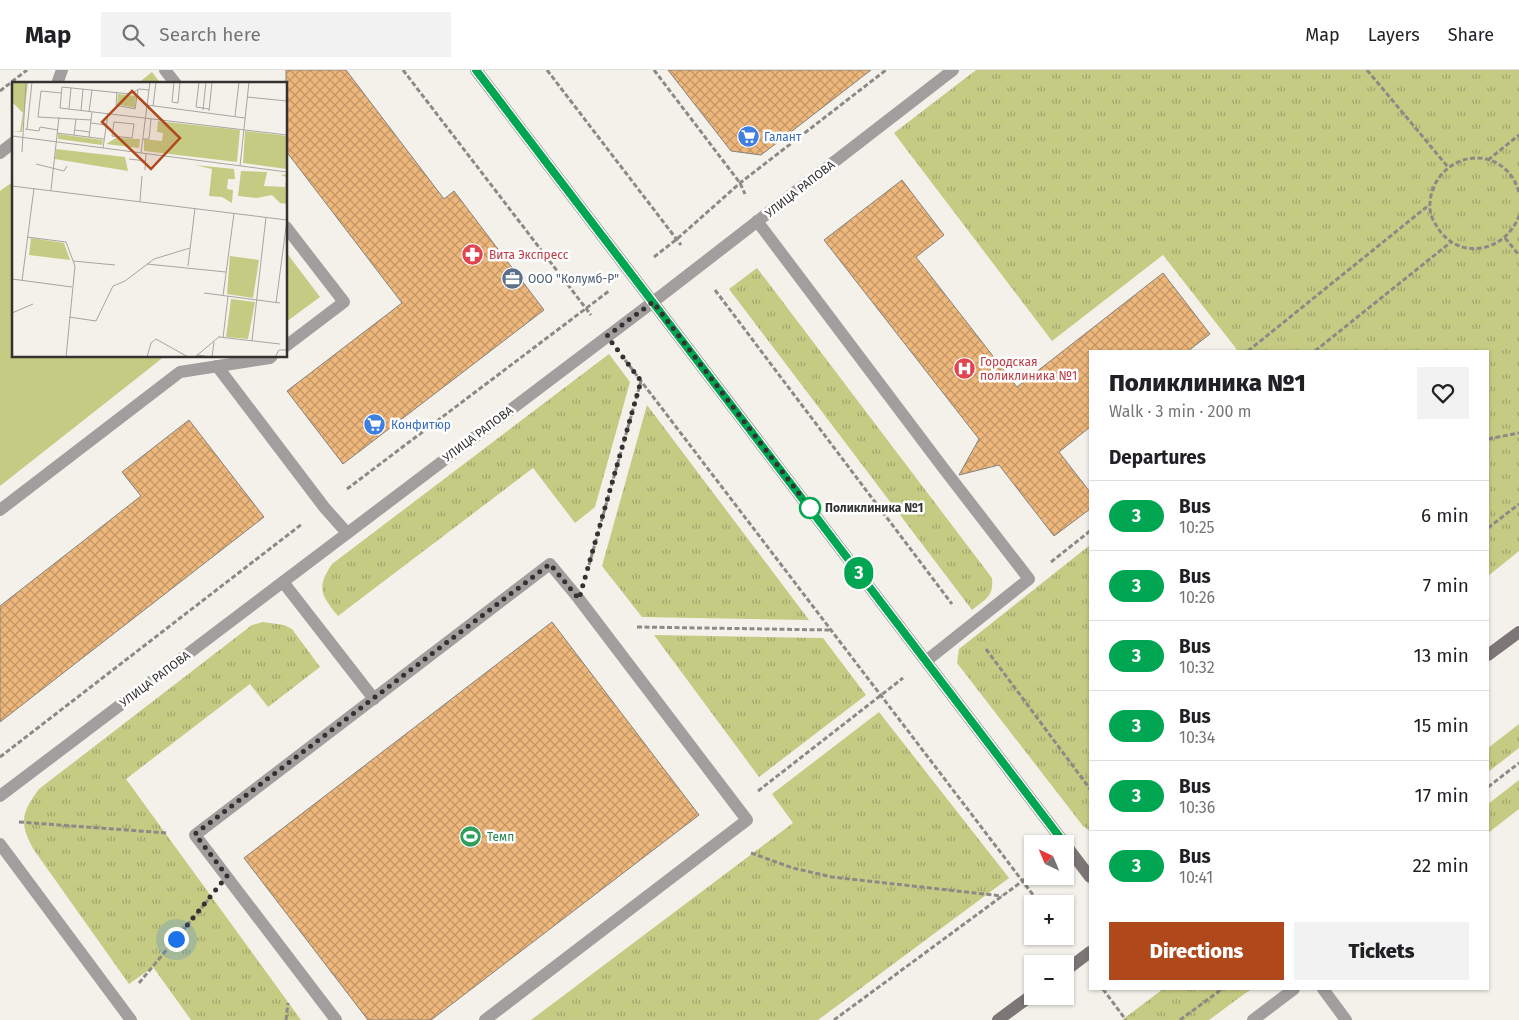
<!DOCTYPE html>
<meta charset="utf-8">
<style>
body{margin:0;font-family:"Fira Sans",sans-serif;background:#f2f2f2;color:#202124;height:100vh;display:flex;flex-direction:column;font-size:19px;white-space:nowrap}
*{box-sizing:border-box;margin:0}
p{font-size:16px;color:#757577}
.icon{flex:none;width:28px;height:28px;fill:none;stroke:currentColor;stroke-width:2;stroke-linecap:round;stroke-linejoin:round}
.map{position:relative;flex:1;overflow:hidden}
.panel{position:absolute;left:1089px;top:280px;width:400px;height:640px;display:flex;flex-direction:column;background:#fff;border-radius:0px;box-shadow:0 1px 4px #0004}
.panel>*{flex:none}
.badge{padding:0 10px;border-radius:16px;font-size:18px;line-height:32px}
.needle{width:32px;rotate:316deg}
.fabs{position:absolute;left:1024px;top:765px;display:grid;gap:10px}
.fabs a{display:grid;place-items:center;width:50px;height:50px;border-radius:0px;background:#fff;box-shadow:0 1px 4px #0004;font-size:25px}
.you{position:absolute;width:25px;height:25px;margin:-12px;border:4px solid #fff;border-radius:50%;background:#1a73e8;box-shadow:0 0 0 8px #1a73e833}
.map>.badge{position:absolute;translate:-50% -50%;box-shadow:0 0 0 2px #fff}
h2{padding:0 20px;font-size:19px;line-height:45px}
.round{display:grid;place-items:center;flex:none;width:52px;height:52px;border-radius:0px;background:#f2f2f2}
.headline{display:flex;align-items:center;justify-content:space-between;height:85px;padding:0 20px}
h1{font-size:24px;font-weight:800;line-height:38px}
.cta{display:flex;gap:10px;margin-top:auto;padding:10px 20px}
.cta a{flex:1;height:58px;border-radius:0px;background:#af491c;color:#fff;font-size:20px;font-weight:800;line-height:58px;text-align:center}
.cta a+a{background:#f2f2f2;color:#202124}
ul{padding:0;list-style:none}
li{display:flex;align-items:center;gap:15px;height:70px;padding:0 20px;border-top:1px solid #e0e0e0}
li div{flex:1}
li b{display:block;font-size:19px}
li em{font-style:normal}
li .badge{min-width:55px;font-weight:700;text-align:center}
header{display:flex;align-items:center;gap:30px;box-sizing:border-box;height:70px;padding:0 25px;background:#fff;border-bottom:1px solid #e0e0e0}
header strong{font-size:24px}
nav{display:flex;gap:28px;margin-inline-start:auto;font-size:18px}
.search{width:350px;height:45px;background:#f2f2f2;display:flex;align-items:center;gap:12px;box-sizing:border-box;padding:0 18px;border-radius:0px;color:#757577;font-size:19px}
.map>svg:first-child{display:block}
.grass{fill:url(#grass-tufts)}
.garden{fill:#c6cb84}
.building{fill:url(#building-cross-hatch);stroke:#87827d}
.lines{fill:none;stroke-linecap:round;stroke-linejoin:round}
.path{stroke:#8c8a86;stroke-width:3;stroke-dasharray:5 2.5;stroke-linecap:butt}
.lane{stroke:#a29e9e;stroke-width:12}
.street{stroke:#a29e9e;stroke-width:12}
.secondary{stroke:#7c7776;stroke-width:12}
.line-casing{stroke:#fff;stroke-width:11}
.line{stroke:#00a651;stroke-width:8}
.walk{stroke:#333230;stroke-width:5;stroke-dasharray:0 9}
.stop-dot{fill:#fff;stroke:#00a651;stroke-width:2.5}
.labels{text-anchor:middle;stroke-width:5;stroke-linejoin:round;paint-order:stroke}
.shop-label{font-size:12px;fill:#366cbe;stroke:#fff;text-anchor:start}
.street-label{font-size:12px;fill:#333230;stroke:#fff}
.health-label{font-size:12px;fill:#be3a42;stroke:#fff;text-anchor:start}
.service-label{font-size:12px;fill:#4e5e75;stroke:#fff;text-anchor:start}
.stop-label{font-size:12px;font-weight:bold;fill:#333230;stroke:#fff;text-anchor:start}
.leisure-label{font-size:12px;fill:#27864d;stroke:#fff;text-anchor:start}
.inset-road{fill:none;stroke:#a6a5a0;stroke-width:1}
.view{fill:#af491c;fill-opacity:0.15;stroke:#af491c;stroke-width:2.5}
.inset-edge{fill:none;stroke:#333230;stroke-width:2.5}
</style>
<header>
<strong>Map</strong>
<div class="search"><svg class="icon" aria-label="search" viewBox="0 0 24 24"><circle cx="10" cy="10" r="6"/><path d="M15 15l6 6"/></svg>Search here</div>
<nav><a>Map</a><a>Layers</a><a>Share</a></nav>
</header>
<div class="map">
<svg width="1519" height="950" viewBox="0 0 1519 950">
<defs>
<pattern id="grass-tufts" width="24" height="20" patternUnits="userSpaceOnUse" patternTransform="scale(1.25)"><rect width="24" height="20" fill="#c6cb84"/><path d="M3 7l-1-3M5 7V3M7 7l1-3M15 17l-1-3M17 17v-4M19 17l1-3" fill="none" stroke="#a1a56c"/></pattern>
<pattern id="building-cross-hatch" width="8" height="8" patternUnits="userSpaceOnUse" patternTransform="scale(1.25)"><rect width="8" height="8" fill="#eeb77b"/><path d="M0 0l8 8M0 8l8-8" fill="none" stroke="#c19565"/></pattern>
</defs>
<rect width="100%" height="100%" fill="#f3f1ea"/>
<g class="grass">
<path d="M976,0H1519V481L1488,506V281H1238L1163,185L1052,271L894,63Z"/>
<path d="M757,198L992,508C994,527 985,529 972,540L729,219Z"/>
<path d="M609,284L630,312L595,437L575,453L533,398L338,546C321,525 316,518 332,494Z"/>
<path d="M647,335L809,550L642,547L602,496Z"/>
<path d="M1090,475V761L1083,756L957,593L959,579Z"/>
<path d="M263,552L284,555L292,559L320,597L268,637L250,614L126,709L301,950H191L153,897L129,914L34,780C19,754 21,743 39,719L252,555Z"/>
<path d="M654,565L823,568L866,625L759,707Z"/>
<path d="M879,642L1009,808L818,950H531L793,753L772,724Z"/>
<path d="M1519,654V678L1488,702V678Z"/>
<path d="M1519,710V739L1488,763V734Z"/>
<path d="M1163,919H1251L1209,950H1122Z"/>
</g>
<g class="garden">
<path d="M152,2L161,14H137Z"/>
<path d="M14,111V286H165L0,416V121Z"/>
<path d="M286,182L320,227L286,252Z"/>
</g>
<g class="building">
<path d="M286,0H346L444,129L454,121L544,240L343,394L287,321L402,233L286,81Z"/>
<path d="M668,0H871L761,85L731,81Z"/>
<path d="M902,110L944,165L916,187L1017,317L1163,203L1210,264L1188,281H1090V357L1059,382L1090,422V439L1054,466L999,395L959,405L979,369L824,170Z"/>
<path d="M189,350L264,447L0,652V536L141,426L122,402Z"/>
<path d="M552,552L699,745L431,950H368L244,788Z"/>
</g>
<g class="lines">
<g class="path">
<path d="M403,0L591,245"/>
<path d="M547,0L681,175"/>
<path d="M654,0L740,113L745,124"/>
<path d="M1367,0L1448,97"/>
<path d="M0,21L27,0"/>
<path d="M1488,90L1519,65"/>
<path d="M1519,122C1516,113 1512,105 1505,99C1476,73 1432,96 1430,133C1429,141 1432,149 1436,155C1457,192 1505,183 1519,146"/>
<path d="M1505,168L1519,185"/>
<path d="M654,187L677,169L740,113L886,0"/>
<path d="M715,220L952,534"/>
<path d="M1248,281L1429,135"/>
<path d="M1315,281L1451,172"/>
<path d="M625,290L1040,834"/>
<path d="M1488,369L1519,363"/>
<path d="M347,419L609,221"/>
<path d="M1488,458L1519,434"/>
<path d="M1051,492L1090,461"/>
<path d="M589,495L641,311"/>
<path d="M637,557L831,560"/>
<path d="M986,579L1090,719"/>
<path d="M0,687L302,454"/>
<path d="M1488,717L1519,693"/>
<path d="M758,721L903,608"/>
<path d="M19,752L167,763"/>
<path d="M751,783L793,798L832,807L1002,826"/>
<path d="M139,913L208,830"/>
<path d="M1103,919L1126,950"/>
<path d="M286,950L288,933"/>
<path d="M834,950L1032,804"/>
<path d="M1180,950L1222,919"/>
</g>
<g class="lane">
<path d="M165,0L176,14"/>
<path d="M57,14L62,0"/>
<path d="M0,83L14,72"/>
<path d="M757,151L944,399L1029,509L926,591"/>
<path d="M286,157L344,232L286,276"/>
<path d="M217,296L324,437L347,463"/>
<path d="M0,440L180,302L270,288L272,286"/>
<path d="M283,512L374,629"/>
<path d="M0,774L131,950"/>
<path d="M1323,919L1346,950"/>
<path d="M336,950L195,765L550,494L579,529L747,750L485,950"/>
<path d="M1253,950L1294,919"/>
</g>
<path class="street" d="M0,726L653,232L953,0"/>
<g class="secondary">
<path d="M476,0L1065,774"/>
<path d="M1488,585L1519,562"/>
<path d="M1065,774L1090,807"/>
<path d="M1065,901L1090,882"/>
<path d="M998,950L1032,925"/>
</g>
</g>
<g class="lines">
<defs>
<path id="line" d="M476,0L1065,774"/>
</defs>
<use href="#line" class="line-casing"/>
<use href="#line" class="line"/>
<path class="walk" d="M176,869L227,806L195,764L550,494L579,529L641,311L607,266L653,232L810,438"/>
</g>
<defs>
<symbol id="supermarket-disc" viewBox="-11 -11 22 22"><circle r="9.5" fill="#3f7fe0" stroke="#fff"/><path d="M-6-5.5h2.5l.6 2H6L4.5 2H-2.5L-4.4-4H-6ZM-1.5 3.2a1.3 1.3 0 1 0 .1 0ZM3 3.2a1.3 1.3 0 1 0 .1 0Z" fill="#fff"/></symbol>
<symbol id="pharmacy-disc" viewBox="-11 -11 22 22"><circle r="9.5" fill="#e0444e" stroke="#fff"/><path d="M-2-6h4v4h4v4h-4v4h-4v-4h-4v-4h4Z" fill="#fff"/></symbol>
<symbol id="office-disc" viewBox="-11 -11 22 22"><circle r="9.5" fill="#5c6f8a" stroke="#fff"/><path d="M-6-3h4V-5.5h4V-3h4V5H-6ZM-1-4.5V-3h2v-1.5ZM-6 0V1H6V0Z" fill="#fff"/></symbol>
<symbol id="hospital-disc" viewBox="-11 -11 22 22"><circle r="9.5" fill="#e0444e" stroke="#fff"/><path d="M-5-5h3v3.5h4V-5h3V5h-3V1.5h-4V5h-3Z" fill="#fff"/></symbol>
<symbol id="stadium-disc" viewBox="-11 -11 22 22"><circle r="9.5" fill="#2e9e5b" stroke="#fff"/><path d="M0-5a6.5 5 0 1 0 0 10a6.5 5 0 1 0 0-10ZM-3.5-1.8h7v3.6h-7Z" fill="#fff"/></symbol>
</defs>
<g fill-rule="evenodd">
<use href="#supermarket-disc" x="736" y="54" width="25" height="25"/>
<use href="#pharmacy-disc" x="460" y="172" width="25" height="25"/>
<use href="#office-disc" x="500" y="196" width="25" height="25"/>
<use href="#hospital-disc" x="952" y="286" width="25" height="25"/>
<use href="#supermarket-disc" x="362" y="342" width="25" height="25"/>
<use href="#stadium-disc" x="458" y="754" width="25" height="25"/>
</g>
<circle class="stop-dot" cx="810" cy="438" r="10"/>
<g class="labels">
<g class="shop-label">
<text x="764" y="71">Галант</text>
<text x="391" y="359">Конфитюр</text>
</g>
<g class="street-label">
<text transform="translate(800 119) rotate(-38)" y="4">УЛИЦА РАПОВА</text>
<text transform="translate(478 364) rotate(-37)" y="4">УЛИЦА РАПОВА</text>
<text transform="translate(155 609) rotate(-37)" y="4">УЛИЦА РАПОВА</text>
</g>
<g class="health-label">
<text x="489" y="189">Вита Экспресс</text>
<text x="980" y="296">Городская<tspan x="980" dy="14">поликлиника №1</tspan></text>
</g>
<g class="service-label">
<text x="528" y="213">ООО "Колумб-Р"</text>
</g>
<g class="stop-label">
<text x="825" y="442">Поликлиника №1</text>
</g>
<g class="leisure-label">
<text x="487" y="771">Темп</text>
</g>
</g>
<g transform="translate(12 12)">
<rect width="275" height="275" fill="#f3f1ea"/>
<path d="M0,0H16L10,50L0,49H8L11,31L0,20ZM146,39L228,48L225,80L132,69V57L150,59L151,51L145,50ZM233,49L275,54V87L231,81ZM46,52L91,58L90,63L46,57ZM104,56L128,57L127,66L94,62ZM44,67L113,75L116,89L43,77ZM183,83L222,87L223,97H216L215,107L221,108L220,121L210,115L197,114L200,87ZM229,89L255,90L252,104L273,105L274,95L269,93L275,92V122L268,121L260,113L245,116L226,114ZM218,174L247,178L241,216L215,212ZM219,217L243,220L236,257L214,255Z" fill="#c6cb84"/>
<path d="M19,156L52,161L58,178L17,173Z" fill="#c6cb84"/>
<path d="M106,12L124,14L123,26L105,22Z" fill="#c6cb84"/>
<path class="inset-road" d="M162,0L160,20L166,21L168,0M187,0L184,25L197,27M137,8L127,7L118,12L50,5L48,26L275,53M105,10L104,23L123,27L126,8M49,11L29,9L26,35L79,38M235,15L275,19M135,23L233,36M141,24L144,0M57,27L59,6M191,28L194,0M69,29L71,7M197,29L200,0M77,30L80,8M223,34L227,0M102,40L122,42L120,56L100,54ZM79,41L94,43M13,47L27,49L28,45L46,48M15,47L20,0M63,48L78,50M45,51L92,57M62,53L64,37M0,54L275,90M77,55L80,30M131,57H137L139,37M91,66L96,32M10,70L14,0M129,71L138,0M117,77L134,79M24,82L52,89L55,84M228,84L237,0M133,88L134,72M0,104L275,138M39,108L47,35M128,119L130,94M15,155L54,160L63,184L54,275M61,179L103,183M135,182L214,190M176,184L183,126M0,197L60,205M10,199L22,106M192,211L268,221M211,214L222,131M264,221L275,138M0,231L21,222M57,235L84,239L101,204L113,199L142,177L178,166M207,255L268,262M211,256L216,214M240,259L254,135M185,273L200,275M135,275L139,261L144,257L176,275M183,275L208,254M200,275L202,260M263,275L267,268H275"/>
<path class="view" d="M120,9L168,56L139,87L90,40Z"/>
<rect width="275" height="275" class="inset-edge"/>
</g>
</svg>
<div class="fabs">
<a><svg class="needle" viewBox="-14 -14 28 28"><path d="M0-13l5 13h-10z" fill="#e53935"/><path d="M0 13l5-13h-10z" fill="#757577"/></svg></a>
<a>+</a>
<a>−</a>
</div>
<div class="you" style="left:176px;top:869px"></div>
<b class="badge" style="left:859px;top:503px;background:#00a651;color:#fff">3</b>
<section class="panel">
<div class="headline"><div><h1>Поликлиника №1</h1><p>Walk · 3 min · 200 m</p></div><a class="round"><svg class="icon" aria-label="heart" viewBox="0 0 24 24"><path d="M12 20l-8-8c-3-5 5-10 8-4 3-6 11-1 8 4z"/></svg></a></div>
<h2>Departures</h2>
<ul>
<li><span class="badge" style="background:#00a651;color:#fff">3</span><div><b>Bus</b><p>10:25</p></div><em>6 min</em></li>
<li><span class="badge" style="background:#00a651;color:#fff">3</span><div><b>Bus</b><p>10:26</p></div><em>7 min</em></li>
<li><span class="badge" style="background:#00a651;color:#fff">3</span><div><b>Bus</b><p>10:32</p></div><em>13 min</em></li>
<li><span class="badge" style="background:#00a651;color:#fff">3</span><div><b>Bus</b><p>10:34</p></div><em>15 min</em></li>
<li><span class="badge" style="background:#00a651;color:#fff">3</span><div><b>Bus</b><p>10:36</p></div><em>17 min</em></li>
<li><span class="badge" style="background:#00a651;color:#fff">3</span><div><b>Bus</b><p>10:41</p></div><em>22 min</em></li>
</ul>
<div class="cta"><a>Directions</a><a>Tickets</a></div>
</section>
</div>
